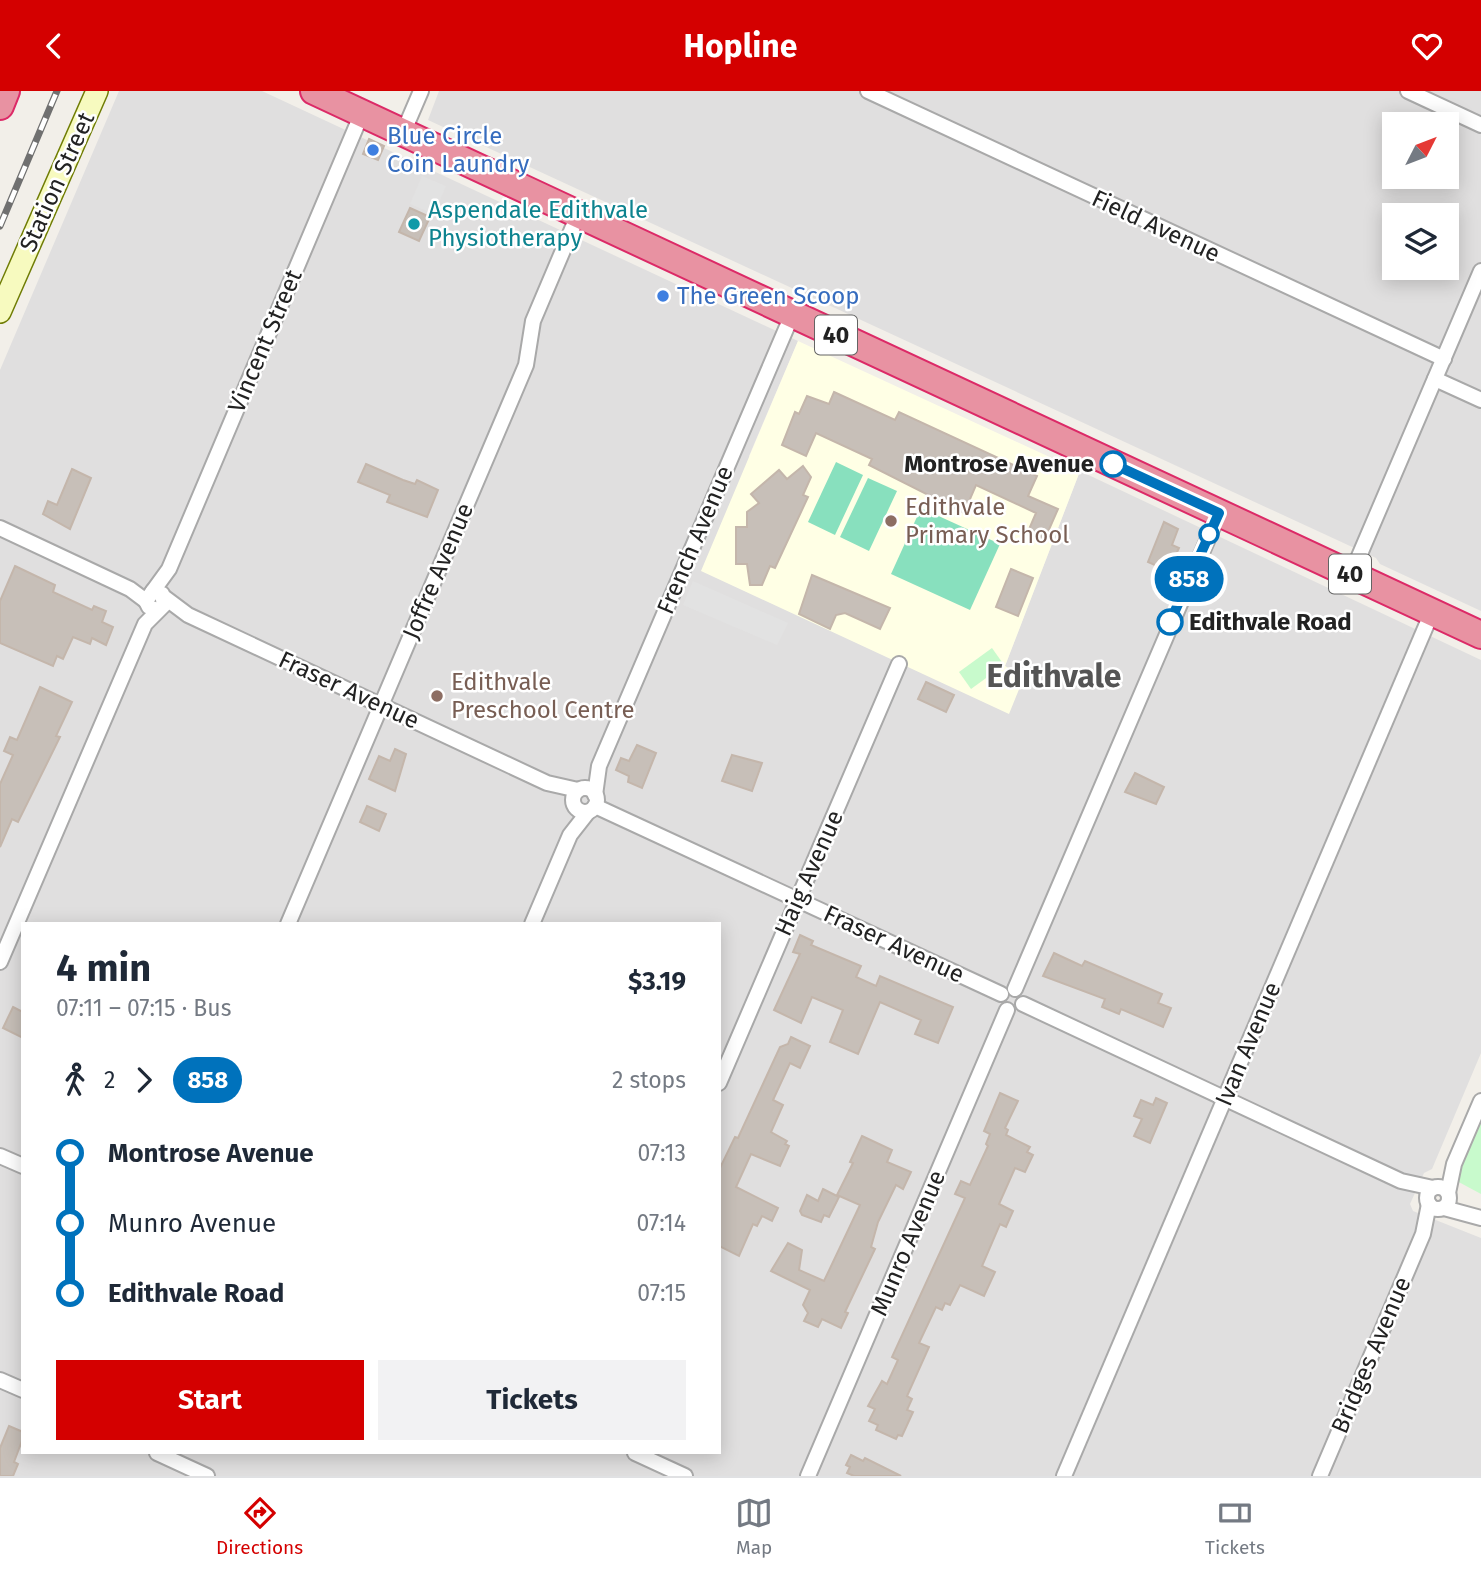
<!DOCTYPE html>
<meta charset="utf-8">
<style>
body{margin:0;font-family:"Fira Sans",sans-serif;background:#f2f2f3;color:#1f2937;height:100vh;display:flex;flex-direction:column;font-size:26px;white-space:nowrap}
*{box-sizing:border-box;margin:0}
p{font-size:23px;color:#747a83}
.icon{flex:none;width:38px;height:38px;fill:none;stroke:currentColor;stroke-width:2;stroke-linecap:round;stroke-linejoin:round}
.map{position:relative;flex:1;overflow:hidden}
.side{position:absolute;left:21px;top:831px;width:700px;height:532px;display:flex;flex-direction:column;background:#fff;border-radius:0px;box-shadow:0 4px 18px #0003}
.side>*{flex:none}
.badge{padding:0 14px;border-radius:23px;font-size:24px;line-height:46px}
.needle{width:46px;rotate:48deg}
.tools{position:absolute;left:1382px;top:21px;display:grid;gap:14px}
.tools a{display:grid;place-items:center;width:77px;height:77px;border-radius:0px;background:#fff;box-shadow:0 4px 18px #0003;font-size:35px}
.map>.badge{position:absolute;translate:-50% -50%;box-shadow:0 0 0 4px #fff}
.legs{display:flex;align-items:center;gap:10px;height:77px;padding:0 35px;font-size:23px}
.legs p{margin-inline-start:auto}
.summary{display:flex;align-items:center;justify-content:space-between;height:119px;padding:0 35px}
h1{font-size:38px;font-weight:700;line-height:52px}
.button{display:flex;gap:14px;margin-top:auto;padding:14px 35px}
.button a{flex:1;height:80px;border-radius:0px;background:#d40000;color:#fff;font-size:28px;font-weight:700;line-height:80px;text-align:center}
.button a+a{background:#f2f2f3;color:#1f2937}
ul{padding:0 35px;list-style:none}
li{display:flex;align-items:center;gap:24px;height:70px;font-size:26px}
li i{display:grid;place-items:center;width:10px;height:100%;margin:0 9px;background:currentColor}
li i::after{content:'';width:18px;height:18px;margin:-9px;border:5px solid;border-radius:50%;background:#fff}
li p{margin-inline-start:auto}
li:first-child i{background:linear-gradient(#0000 50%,currentColor 0)}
li:last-child i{background:linear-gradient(currentColor 50%,#0000 0)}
header{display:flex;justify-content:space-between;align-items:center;height:91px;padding:0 35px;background:#d40000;color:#fff;font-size:32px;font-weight:700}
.menu{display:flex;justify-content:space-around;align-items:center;height:98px;border-top:2px solid #e0e1e3;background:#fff;font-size:19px;color:#747a83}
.menu a{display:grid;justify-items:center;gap:4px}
.menu .active{color:#d40000}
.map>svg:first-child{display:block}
.residential{fill:#e0dfdf;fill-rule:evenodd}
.education{fill:#ffffe5}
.park{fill:#c8facc}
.pitch{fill:#88e0be}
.parking{fill:#e2e2e2}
.building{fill:#c7bfb8;stroke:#c4b6ab;stroke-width:2}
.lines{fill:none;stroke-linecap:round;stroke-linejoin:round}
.street-casing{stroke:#a9a9a9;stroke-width:18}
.secondary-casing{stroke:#707d05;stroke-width:24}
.highway-casing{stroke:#dc2a67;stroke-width:30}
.street{stroke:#fff;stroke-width:14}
.secondary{stroke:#f7fabf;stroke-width:21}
.highway{stroke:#e892a2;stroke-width:26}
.rail-casing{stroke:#707070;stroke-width:7}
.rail{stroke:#fff;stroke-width:4.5;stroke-dasharray:13;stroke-linecap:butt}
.line-1-casing{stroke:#fff;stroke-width:16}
.line-1{stroke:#0072bc;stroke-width:10}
.shop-dot{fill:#3f7fe0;stroke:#fff;stroke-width:2.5}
.culture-dot{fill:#0f9aa8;stroke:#fff;stroke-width:2.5}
.stop-1-dot{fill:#fff;stroke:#0072bc;stroke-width:3.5}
.education-dot{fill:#8d6e63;stroke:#fff;stroke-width:2.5}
.labels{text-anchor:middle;stroke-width:5;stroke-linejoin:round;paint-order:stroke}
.shield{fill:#fff;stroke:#646464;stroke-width:2}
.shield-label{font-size:23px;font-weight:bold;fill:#222}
.shop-label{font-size:24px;fill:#366cbe;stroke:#fff;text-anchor:start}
.street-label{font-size:24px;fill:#222;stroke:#fff}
.culture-label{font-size:24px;fill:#0d838f;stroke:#fff;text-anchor:start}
.stop-label{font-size:24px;font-weight:bold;fill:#222;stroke:#fff;text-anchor:end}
.education-label{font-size:24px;fill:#785e54;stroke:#fff;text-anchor:start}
.district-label{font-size:32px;font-weight:bold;fill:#555;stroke:#fff}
</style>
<header><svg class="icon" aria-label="back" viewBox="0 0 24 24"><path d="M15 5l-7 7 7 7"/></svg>Hopline<svg class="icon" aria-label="heart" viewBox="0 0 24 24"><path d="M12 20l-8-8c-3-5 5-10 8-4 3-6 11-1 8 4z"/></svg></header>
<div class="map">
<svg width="1481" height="1385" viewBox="0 0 1481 1385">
<rect width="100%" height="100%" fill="#f2efe9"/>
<g class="residential">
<path d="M119,0H262L798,250L749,365L1007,578L1005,575L1080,380L1481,569V962L1432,1078L1424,1082L1410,1113L1413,1120L1481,1147V1385H0V279ZM23,833H719V1362H23Z"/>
<path d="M439,0H1481V520L1380,473L1376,467L428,29ZM1395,33H1447V86H1395ZM1395,124H1447V177H1395Z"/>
</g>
<path class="education" d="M798,250L1080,380L1005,575L1024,586L1009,623L701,480Z"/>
<g class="park">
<path d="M992,557L1004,574L971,598L959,581Z"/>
<path d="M1481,1030V1103L1455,1089Z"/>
</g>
<g class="pitch">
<path d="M836,371L863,384L835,444L808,431Z"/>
<path d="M868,387L897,400L869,460L840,446Z"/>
<path d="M921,417L1000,453L970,519L891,483Z"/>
</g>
<g class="parking">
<path d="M422,85L446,95L434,123L410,113Z"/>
<path d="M693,490L788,532L777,554L683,514Z"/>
</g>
<g class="building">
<path d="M369,48L384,55L378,69L363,63Z"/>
<path d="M410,117L430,126L419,150L399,141Z"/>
<path d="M834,301L895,329L899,321L1037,385L1028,405L1058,418L1044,450L1027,443L1036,422L976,394L964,422L869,374L872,368L816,342L806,365L782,354L795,321L799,323L807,305L829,313Z"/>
<path d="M366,373L403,389L415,393L417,389L438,399L427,426L387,411L390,404L358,391Z"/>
<path d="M803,375L811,386L803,404L808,406L775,477L770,475L762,494H750L747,473H736V436H747V421L759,412L751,403L779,379L787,388Z"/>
<path d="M72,378L91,387L70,438L43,423L48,410L57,414Z"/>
<path d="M1164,431L1178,438L1172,454L1179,457L1168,480L1148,471Z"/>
<path d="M15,475L55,494L53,501L92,519L94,515L106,520L102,531L113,536L106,554L92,547L90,553L73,546L63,568L57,565L53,575L0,552V510Z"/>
<path d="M1011,478L1033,487L1018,525L996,516Z"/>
<path d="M812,484L890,517L880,538L845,522L836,524L830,538L799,523Z"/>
<path d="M926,591L954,604L946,621L918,608Z"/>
<path d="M40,596L72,611L56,645L60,646L18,731L12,728L0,756V693L13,664L4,660L10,646L17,649Z"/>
<path d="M637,654L656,662L642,697L628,691L629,685L616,679L621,667L629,670Z"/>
<path d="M395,658L406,663L395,700L369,688L379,665L390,670Z"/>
<path d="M732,664L762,672L752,700L722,690Z"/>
<path d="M1135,682L1164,696L1156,713L1125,701Z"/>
<path d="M367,715L386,723L379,740L360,731Z"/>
<path d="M800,844L813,850L811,854L861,875L856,886L876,895L880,885L953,916L938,952L915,943L921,929L880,911L858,963L830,951L843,919L812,906L801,932L774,919L800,863L793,861Z"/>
<path d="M1054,862L1082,875L1085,870L1162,903L1158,912L1171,917L1163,936L1121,918L1119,923L1102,916L1105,908L1043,885Z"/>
<path d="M13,916L23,921V947L3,937Z"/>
<path d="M791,946L810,955L800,977L790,972L773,1009L783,1014L771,1041L787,1050L785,1053L789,1055L780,1075L751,1063L736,1096L778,1117L772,1130L762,1125L757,1135L753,1133L739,1165L719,1155V1079L735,1046L738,1047L780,956L788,953Z"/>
<path d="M1000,1002L1018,1010L1005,1037L1008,1039L1006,1044L1030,1056L1027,1061L1033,1064L1025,1081L1015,1077L999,1113L1013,1120L1006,1136L1000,1133L982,1175L995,1181L984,1205L960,1194L950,1214L945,1212L942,1219L936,1216L919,1252L929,1256L907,1305L912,1308L907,1319L913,1321L902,1345L898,1344L896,1348L876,1339L878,1334L869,1330L875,1318L868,1315L882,1290L887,1293L898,1269L892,1266L965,1107L955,1103L961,1090L970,1094L988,1055L986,1053L990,1043L984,1040Z"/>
<path d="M1156,1007L1167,1012L1150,1052L1134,1045L1142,1028L1134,1025L1141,1009L1153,1014Z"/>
<path d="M862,1045L892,1059L887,1071L911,1081L903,1098L896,1094L878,1131L871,1156L875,1158L845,1221L848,1222L841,1237L822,1228L818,1236L804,1230L808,1222L803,1214L810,1199L771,1180L788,1152L802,1159L799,1179L824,1190L860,1114L837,1104L853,1072L850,1071Z"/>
<path d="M823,1098L839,1106L829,1126L824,1124L821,1131L802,1124L800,1120L807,1104L818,1110Z"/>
<path d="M9,1335L23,1341V1347L14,1371L18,1373L13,1385H0V1357Z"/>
<path d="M851,1364L863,1370L865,1367L901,1385H854L847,1382L850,1376L846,1374Z"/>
</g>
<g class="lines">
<defs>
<g id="street">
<path d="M868,0L1444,268"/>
<path d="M1408,0L1481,34"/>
<path d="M403,42L421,0"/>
<path d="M1435,288L1481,309"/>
<path d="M0,437L130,498L146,510"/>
<path d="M1351,484L1481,180"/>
<path d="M153,500L169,478L362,22"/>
<path d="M164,506L188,524L547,692L578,699"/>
<circle cx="585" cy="709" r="12"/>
<path d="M595,704L599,675L792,224"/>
<path d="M595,715L1001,903"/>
<path d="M288,833L526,274L533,230L578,124"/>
<path d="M532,833L570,744L588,721"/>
<path d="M0,871L145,533L164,514L162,503L153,500L146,510L149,516L157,519"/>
<path d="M1015,898L1219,422"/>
<path d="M1023,913L1401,1090L1433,1097"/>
<path d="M719,992L899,573"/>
<path d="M0,1065L23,1075"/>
<circle cx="1438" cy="1107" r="11"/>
<path d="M1448,1102L1454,1073L1481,1010"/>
<path d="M1444,1117L1481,1127"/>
<path d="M0,1289L23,1299"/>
<path d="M157,1362L207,1385"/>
<path d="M635,1362L685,1385"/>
<path d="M808,1385L1007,919"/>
<path d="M1064,1385L1432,521"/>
<path d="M1320,1385L1423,1143L1429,1113"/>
</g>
<path id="secondary" d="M0,221L97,0"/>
<g id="highway">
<path d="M314,0L1481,544"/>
<path d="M0,15L6,0"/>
</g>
</defs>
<use href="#street" class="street-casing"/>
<use href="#secondary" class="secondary-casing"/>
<use href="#highway" class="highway-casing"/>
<use href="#street" class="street"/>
<use href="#secondary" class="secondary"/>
<use href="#highway" class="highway"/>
<defs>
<path id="rail" d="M0,135L57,0"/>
</defs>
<use href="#rail" class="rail-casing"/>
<use href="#rail" class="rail"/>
</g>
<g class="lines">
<defs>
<path id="line-1" d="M1113,373L1219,422L1170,531"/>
</defs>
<use href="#line-1" class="line-1-casing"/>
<use href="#line-1" class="line-1"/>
</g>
<g class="shop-dot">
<circle cx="373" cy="59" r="7"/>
<circle cx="663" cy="205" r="7"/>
</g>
<circle class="culture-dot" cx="414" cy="133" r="7"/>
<g class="stop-1-dot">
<circle cx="1113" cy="373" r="12"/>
<circle cx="1209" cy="443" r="9"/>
<circle cx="1170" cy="531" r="12"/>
</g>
<g class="education-dot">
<circle cx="891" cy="430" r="7"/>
<circle cx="437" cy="605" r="7"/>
</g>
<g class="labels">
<g class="shield">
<rect x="815" y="224.5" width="42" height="39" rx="5"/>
<rect x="1329" y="463.5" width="42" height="39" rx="5"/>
</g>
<g class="shield-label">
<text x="836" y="252">40</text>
<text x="1350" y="491">40</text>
</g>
<g class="shop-label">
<text x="387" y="53">Blue Circle<tspan x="387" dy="28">Coin Laundry</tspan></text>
<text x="677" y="213">The Green Scoop</text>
</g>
<g class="street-label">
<text transform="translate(57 91) rotate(-66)" y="8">Station Street</text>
<text transform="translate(1156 135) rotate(25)" y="8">Field Avenue</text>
<text transform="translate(265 250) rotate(-67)" y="8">Vincent Street</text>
<text transform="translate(695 449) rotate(-67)" y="8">French Avenue</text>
<text transform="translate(438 480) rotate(-67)" y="8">Joffre Avenue</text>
<text transform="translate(349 599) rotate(25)" y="8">Fraser Avenue</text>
<text transform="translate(809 782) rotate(-66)" y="8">Haig Avenue</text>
<text transform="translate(894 853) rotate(25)" y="8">Fraser Avenue</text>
<text transform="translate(1248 953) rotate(-67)" y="8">Ivan Avenue</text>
<text transform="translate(908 1152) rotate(-67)" y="8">Munro Avenue</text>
<text transform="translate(1371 1264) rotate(-67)" y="8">Bridges Avenue</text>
</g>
<g class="culture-label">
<text x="428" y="127">Aspendale Edithvale<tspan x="428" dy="28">Physiotherapy</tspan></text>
</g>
<g class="stop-label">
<text x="1094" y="381">Montrose Avenue</text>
<text x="1189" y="539" text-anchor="start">Edithvale Road</text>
</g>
<g class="education-label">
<text x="905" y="424">Edithvale<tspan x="905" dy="28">Primary School</tspan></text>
<text x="451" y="599">Edithvale<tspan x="451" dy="28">Preschool Centre</tspan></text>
</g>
<g class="district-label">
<text x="1054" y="596">Edithvale</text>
</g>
</g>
</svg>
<div class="tools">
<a><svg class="needle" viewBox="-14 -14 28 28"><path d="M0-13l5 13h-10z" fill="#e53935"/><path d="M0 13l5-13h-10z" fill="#747a83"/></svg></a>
<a><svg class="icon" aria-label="layers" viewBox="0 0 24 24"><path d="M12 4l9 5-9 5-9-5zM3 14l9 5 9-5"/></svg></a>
</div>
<b class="badge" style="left:1189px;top:488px;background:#0072bc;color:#fff">858</b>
<section class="side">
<div class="summary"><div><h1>4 min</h1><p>07:11 – 07:15 · Bus</p></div><b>$3.19</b></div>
<div class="legs"><svg class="icon" aria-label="walk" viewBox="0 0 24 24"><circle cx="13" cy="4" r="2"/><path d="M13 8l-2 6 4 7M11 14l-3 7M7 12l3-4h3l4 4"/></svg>2<svg class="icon" aria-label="forward" viewBox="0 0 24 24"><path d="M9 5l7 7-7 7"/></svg><b class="badge" style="background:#0072bc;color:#fff">858</b><p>2 stops</p></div>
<ul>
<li><i style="color:#0072bc"></i><b>Montrose Avenue</b><p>07:13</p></li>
<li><i style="color:#0072bc"></i><span>Munro Avenue</span><p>07:14</p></li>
<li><i style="color:#0072bc"></i><b>Edithvale Road</b><p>07:15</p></li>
</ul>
<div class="button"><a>Start</a><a>Tickets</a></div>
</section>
</div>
<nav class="menu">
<a class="active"><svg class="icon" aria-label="directions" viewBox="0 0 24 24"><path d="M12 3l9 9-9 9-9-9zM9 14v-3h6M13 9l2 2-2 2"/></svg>Directions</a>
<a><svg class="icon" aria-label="map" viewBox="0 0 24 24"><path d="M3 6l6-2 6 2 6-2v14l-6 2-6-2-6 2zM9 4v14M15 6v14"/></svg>Map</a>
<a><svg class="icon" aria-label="tickets" viewBox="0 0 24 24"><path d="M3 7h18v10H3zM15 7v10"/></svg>Tickets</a>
</nav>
